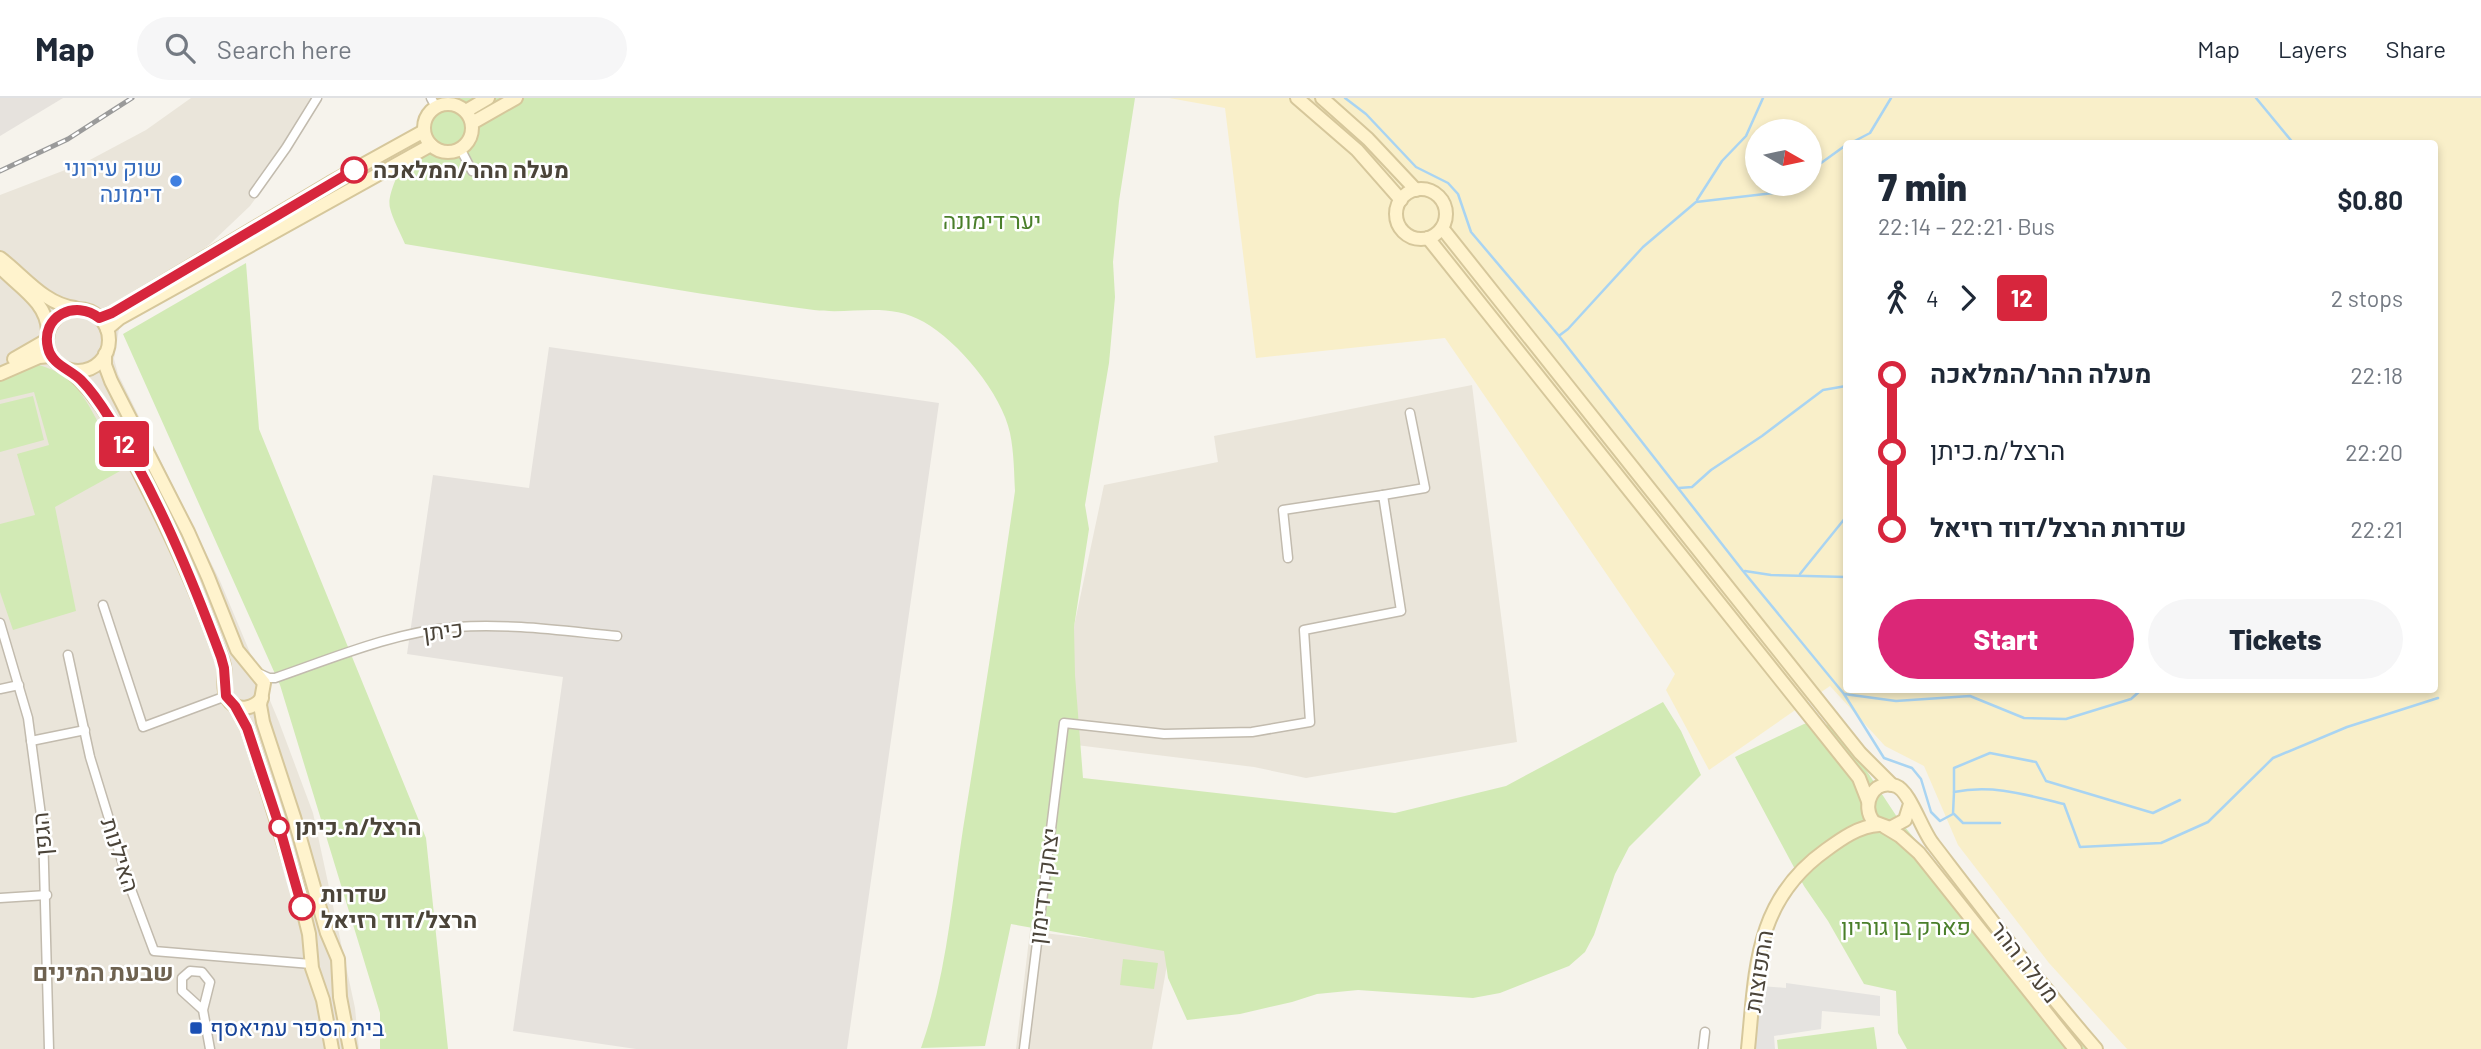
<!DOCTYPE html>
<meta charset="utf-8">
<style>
body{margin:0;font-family:Barlow,Heebo,sans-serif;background:#f6f6f7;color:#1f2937;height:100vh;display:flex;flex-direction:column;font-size:26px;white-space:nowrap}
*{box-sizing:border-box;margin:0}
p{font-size:23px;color:#747a83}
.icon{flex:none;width:38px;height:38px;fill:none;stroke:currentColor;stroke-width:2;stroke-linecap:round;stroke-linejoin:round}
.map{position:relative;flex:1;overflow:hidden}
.drawer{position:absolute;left:1843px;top:42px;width:595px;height:553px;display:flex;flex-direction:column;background:#fff;border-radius:7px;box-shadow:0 4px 10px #0003}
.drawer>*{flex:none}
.badge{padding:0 14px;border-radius:5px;font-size:24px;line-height:46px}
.needle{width:46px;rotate:99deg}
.fabs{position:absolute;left:1745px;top:21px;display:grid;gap:14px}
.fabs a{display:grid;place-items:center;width:77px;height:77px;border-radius:50%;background:#fff;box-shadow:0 4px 10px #0003;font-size:35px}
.map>.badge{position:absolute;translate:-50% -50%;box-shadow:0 0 0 4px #fff}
.legs{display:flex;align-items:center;gap:10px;height:77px;padding:0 35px;font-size:23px}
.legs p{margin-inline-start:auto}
.headline{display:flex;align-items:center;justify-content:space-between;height:119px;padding:0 35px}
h1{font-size:38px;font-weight:800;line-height:52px}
.action{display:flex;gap:14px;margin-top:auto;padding:14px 35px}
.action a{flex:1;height:80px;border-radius:42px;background:#db2777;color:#fff;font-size:28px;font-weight:800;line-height:80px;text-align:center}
.action a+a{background:#f6f6f7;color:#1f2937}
ul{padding:0 35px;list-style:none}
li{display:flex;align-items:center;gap:24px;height:77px;font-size:26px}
li i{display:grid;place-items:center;width:10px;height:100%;margin:0 9px;background:currentColor}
li i::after{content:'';width:18px;height:18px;margin:-9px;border:5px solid;border-radius:50%;background:#fff}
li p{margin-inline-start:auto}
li:first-child i{background:linear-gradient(#0000 50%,currentColor 0)}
li:last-child i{background:linear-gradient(currentColor 50%,#0000 0)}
header{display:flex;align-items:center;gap:42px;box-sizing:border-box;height:98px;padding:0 35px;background:#fff;border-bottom:2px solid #e0e1e3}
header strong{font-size:33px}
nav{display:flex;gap:38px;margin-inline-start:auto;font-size:24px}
.search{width:490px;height:63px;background:#f6f6f7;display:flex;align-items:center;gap:18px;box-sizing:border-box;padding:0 24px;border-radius:38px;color:#747a83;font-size:26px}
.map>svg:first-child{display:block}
.residential{fill:#eae5da}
.industrial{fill:#e6e2dd}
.green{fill:#d2eab5}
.sand{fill:#f9efc9;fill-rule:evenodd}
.parking{fill:#e5e3e0}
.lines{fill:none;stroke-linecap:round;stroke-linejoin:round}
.stream{stroke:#a9d4f2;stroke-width:2.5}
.minor-casing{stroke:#c2bbae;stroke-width:11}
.secondary-casing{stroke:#d6c79b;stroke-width:16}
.minor{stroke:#fff;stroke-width:8}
.secondary{stroke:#fff3cd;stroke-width:12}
.rail-casing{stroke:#9a9a9a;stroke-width:5}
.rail{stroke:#fff;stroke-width:2.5;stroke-dasharray:8;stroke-linecap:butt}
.line-1-casing{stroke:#fff;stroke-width:16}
.line-1{stroke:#d7263d;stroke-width:10}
.stop-1-dot{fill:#fff;stroke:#d7263d;stroke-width:3.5}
.shop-dot{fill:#3f7fe0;stroke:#fff;stroke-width:2.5}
.transit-dot{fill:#1a4fb4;stroke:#fff;stroke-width:2.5}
.labels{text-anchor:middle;stroke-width:5;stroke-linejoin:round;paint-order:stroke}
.shop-label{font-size:23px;fill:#366cbe;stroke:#fff;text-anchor:end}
.stop-label{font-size:23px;font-weight:bold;fill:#4b4439;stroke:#fff;text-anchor:start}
.park-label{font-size:23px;fill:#4a7f2a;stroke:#fff}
.street-label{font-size:23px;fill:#4b4439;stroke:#fff}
.transit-label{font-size:23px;fill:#164399;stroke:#fff;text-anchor:start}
.neighbourhood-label{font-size:24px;font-weight:bold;fill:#6e6250;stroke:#fff}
</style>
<header>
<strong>Map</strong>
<div class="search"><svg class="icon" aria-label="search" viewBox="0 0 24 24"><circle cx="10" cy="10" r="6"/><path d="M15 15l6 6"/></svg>Search here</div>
<nav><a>Map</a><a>Layers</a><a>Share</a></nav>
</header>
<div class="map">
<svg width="2481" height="951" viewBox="0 0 2481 951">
<rect width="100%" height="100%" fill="#f6f3ec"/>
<g class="residential">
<path d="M191,0H321L278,70L250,108L210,146L128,210L119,231L114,261L118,276L220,483L279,624L313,715L355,910L359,951H0V97L86,64L146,32Z"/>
<path d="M1472,287L1517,644L1306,680L1254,669L1068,646L1044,835L1170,850L1152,951H1016L1056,613L1104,387L1218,364L1214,338Z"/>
</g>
<g class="industrial">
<path d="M0,0H63L0,38Z"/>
<path d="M549,249L939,305L847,951H636L513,933L563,579L407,556L433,377L529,390Z"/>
</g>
<g class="green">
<path d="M446,0H1135L1119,103L1113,164L1115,199L1109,265L1085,407L1089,431L1074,529L1075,577L1083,680L1395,715L1506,688L1663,604L1681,633L1701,677L1629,749L1615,776L1594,837L1585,854L1569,868L1500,895L1473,900L1358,892L1317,896L1292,904L1240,916L1187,922L1168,880L1164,853L1011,826L985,948L921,950C946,880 952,803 963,731C981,618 999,506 1015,393C1014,374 1014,354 1010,335C1002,296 958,243 924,224C887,203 853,217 814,212C678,194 541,168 405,146C400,134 393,122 390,110C384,87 431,20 446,0Z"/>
<path d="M246,165L259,331L426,740L448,951H380V915L280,587L123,236Z"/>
<path d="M36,266C46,269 57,273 66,279C87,295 109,347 122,372L55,409L76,513L13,532L0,494V426L35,417L17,356L49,347L34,294L0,302V278Z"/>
<path d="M33,298L44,342L0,354V306Z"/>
<path d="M1815,623L1834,629L1847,643L1899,722L2090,951H1907L1898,935L1896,893L1864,886L1828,823L1804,788L1735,659L1804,626Z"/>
<path d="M1123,861L1158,865L1154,891L1120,887Z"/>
<path d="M1874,929L1877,951H1778L1777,942Z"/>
</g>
<path class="sand" d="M1169,0H2481V951H2127L2049,865L1958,747L1924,668L1885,648L1830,588L1709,672L1666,592L1675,576L1445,240L1256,260L1225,10ZM1757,33H1810V86H1757ZM1846,46H2434V592H1846Z"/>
<path class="parking" d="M1786,885L1880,898V918L1822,913L1821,931L1774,938L1775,951H1754L1761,888L1786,890Z"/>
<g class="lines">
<g class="stream">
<path d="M1345,0L1366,16L1416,69L1448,85L1458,96L1471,134L1559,238L1743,473L1844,596L1884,660L1912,670L1921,681L1931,714L1940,723L1953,716L1954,694C1993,686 2027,697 2064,706L2080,749L2161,745L2208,724L2273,660L2347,629L2438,600"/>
<path d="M2256,0L2294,46"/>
<path d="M1849,46L1870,35L1891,0"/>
<path d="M1810,73L1846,47"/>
<path d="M1697,102L1722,63L1746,38L1763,0"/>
<path d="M1560,237L1568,231L1643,149L1696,104L1782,94L1793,86"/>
<path d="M1679,390L1692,389L1711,372L1762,338L1823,292L1846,288"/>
<path d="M1745,473L1771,477L1846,479"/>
<path d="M1800,476L1846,419"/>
<path d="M1844,596L1896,603L1970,598L2024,620L2066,621L2131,601L2141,592"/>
<path d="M1954,694V670L1990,655L2036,664L2046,683L2153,715L2180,702"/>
<path d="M1954,716L1963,725H2000"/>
</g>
<defs>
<g id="minor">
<path d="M431,0L436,9"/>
<path d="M460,50L472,73"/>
<path d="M254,95L286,50L317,0"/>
<path d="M1383,397L1425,390L1410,315"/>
<path d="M103,507L143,629L226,598"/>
<path d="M0,525L28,620L43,732L49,951"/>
<path d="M68,557L90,659L129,786L154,853L311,866"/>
<path d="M258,575L269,580H275C333,560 394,534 456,529C509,525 564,533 617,538"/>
<path d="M0,591L19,587"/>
<path d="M31,643L85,632"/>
<path d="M0,800L47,797"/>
<path d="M203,912L182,893V880L190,873L202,874L210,884L203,912L210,951"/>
<path d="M1024,951L1064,625L1164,636L1252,634L1310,624L1304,532L1401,513L1383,397L1283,412L1288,460"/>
<path d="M1703,951L1705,934"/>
</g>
<g id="secondary">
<path d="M1297,0L1357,52L1401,102"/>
<path d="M1322,0L1368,41L1416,92"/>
<circle cx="448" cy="30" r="24"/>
<path d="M466,13L488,0"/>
<path d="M472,25L516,0"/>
<circle cx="1421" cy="116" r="25"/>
<path d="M1442,130L1860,655L1892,687"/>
<path d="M1428,140L1859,680L1868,703"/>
<path d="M0,160C24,178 44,206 75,210"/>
<path d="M0,169C19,189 47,204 48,233"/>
<circle cx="78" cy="242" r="31"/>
<path d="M99,220L112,215L330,85L424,33"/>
<path d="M107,231L120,220L431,47"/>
<path d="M105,256V267L111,283L188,434L208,479L237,552L264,585L260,607L263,624L294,719L327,835L338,861L340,899L350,951"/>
<path d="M14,261L47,242"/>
<path d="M69,272C104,302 125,346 145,386C171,437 195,489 215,543C218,551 222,559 224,568C226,579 221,594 230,604C240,614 254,610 262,600"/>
<path d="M0,276L39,259L51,258"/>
<path d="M235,608L247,630L259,666L299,795L309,836L312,870L323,902L332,951"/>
<path d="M1910,706L1905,722L1890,730L1874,724C1860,708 1873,680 1896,688C1910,693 1922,733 1933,746C1986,815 2039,885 2096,951"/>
<path d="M1885,729L1900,738L1919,755L2075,951"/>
<path d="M1748,951C1756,872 1754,803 1826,752C1841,741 1859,728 1879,727"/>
</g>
</defs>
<use href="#minor" class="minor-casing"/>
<use href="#secondary" class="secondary-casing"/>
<use href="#minor" class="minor"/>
<use href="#secondary" class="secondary"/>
<defs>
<path id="rail" d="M0,73L68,41L132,0"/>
</defs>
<use href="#rail" class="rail-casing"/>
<use href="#rail" class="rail"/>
</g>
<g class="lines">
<defs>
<path id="line-1" d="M302,809L278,724L247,630L235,608L226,598L224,570L221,559C191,478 156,394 110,321C102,308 92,293 81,282C70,271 52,267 48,250C40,218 76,201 99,220L112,215L354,72"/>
</defs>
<use href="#line-1" class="line-1-casing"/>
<use href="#line-1" class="line-1"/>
</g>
<g class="stop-1-dot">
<circle cx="354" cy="72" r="12"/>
<circle cx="279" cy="729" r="9"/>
<circle cx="302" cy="809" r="12"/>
</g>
<circle class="shop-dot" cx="176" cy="83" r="7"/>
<rect class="transit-dot" x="189" y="923" width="14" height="14" rx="3.5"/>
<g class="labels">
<g class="shop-label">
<text x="162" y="78">שוק עירוני<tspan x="162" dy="26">דימונה</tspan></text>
</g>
<g class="stop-label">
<text x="373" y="80">מעלה ההר/המלאכה</text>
<text x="295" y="737">הרצל/מ.כיתן</text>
<text x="321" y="804">שדרות<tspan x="321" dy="26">הרצל/דוד רזיאל</tspan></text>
</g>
<g class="park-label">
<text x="992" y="131">יער דימונה</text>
<text x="1906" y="837">פארק בן גוריון</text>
</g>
<g class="street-label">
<text transform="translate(443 533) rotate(-7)" y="8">כיתן</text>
<text transform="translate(42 736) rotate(-95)" y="8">הגפן</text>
<text transform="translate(120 757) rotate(72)" y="8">האילנות</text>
<text transform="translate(1044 788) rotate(-83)" y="8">יצחק ורדימון</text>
<text transform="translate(2025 864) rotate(52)" y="8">מעלה ההר</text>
<text transform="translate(1759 873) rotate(-81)" y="8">התפוצות</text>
</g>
<g class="transit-label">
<text x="210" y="938">בית הספר עמיאסף</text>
</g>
<g class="neighbourhood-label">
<text x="103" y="883">שבעת המינים</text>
</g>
</g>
</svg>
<div class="fabs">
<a><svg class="needle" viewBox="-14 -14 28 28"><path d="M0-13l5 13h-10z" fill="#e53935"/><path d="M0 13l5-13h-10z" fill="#747a83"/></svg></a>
</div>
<b class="badge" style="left:124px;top:346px;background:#d7263d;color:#fff">12</b>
<section class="drawer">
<div class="headline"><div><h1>7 min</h1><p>22:14 – 22:21 · Bus</p></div><b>$0.80</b></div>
<div class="legs"><svg class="icon" aria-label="walk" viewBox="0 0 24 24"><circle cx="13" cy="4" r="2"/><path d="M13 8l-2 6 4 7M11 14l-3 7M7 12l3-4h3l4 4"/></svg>4<svg class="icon" aria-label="forward" viewBox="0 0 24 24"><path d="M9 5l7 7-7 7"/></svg><b class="badge" style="background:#d7263d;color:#fff">12</b><p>2 stops</p></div>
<ul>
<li><i style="color:#d7263d"></i><b>מעלה ההר/המלאכה</b><p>22:18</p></li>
<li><i style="color:#d7263d"></i><span>הרצל/מ.כיתן</span><p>22:20</p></li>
<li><i style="color:#d7263d"></i><b>שדרות הרצל/דוד רזיאל</b><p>22:21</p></li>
</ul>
<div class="action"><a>Start</a><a>Tickets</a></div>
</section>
</div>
